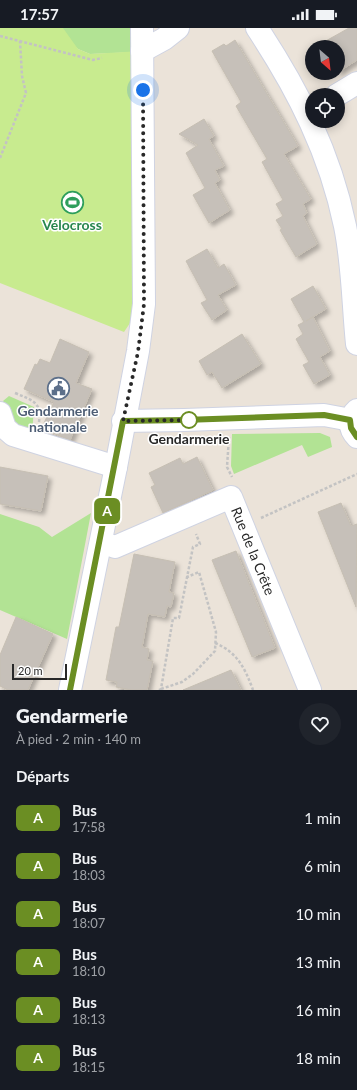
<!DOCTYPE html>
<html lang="fr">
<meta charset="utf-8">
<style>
body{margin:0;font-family:Lato,sans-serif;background:#20242c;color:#f1f3f6;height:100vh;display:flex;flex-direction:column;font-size:15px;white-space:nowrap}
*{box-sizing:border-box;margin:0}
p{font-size:13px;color:#9ea1a6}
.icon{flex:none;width:22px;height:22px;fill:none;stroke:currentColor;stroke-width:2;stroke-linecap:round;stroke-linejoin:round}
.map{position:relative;height:662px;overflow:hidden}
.drawer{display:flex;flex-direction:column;background:#171b24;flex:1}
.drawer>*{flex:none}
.badge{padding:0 8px;border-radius:6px;font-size:14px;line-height:26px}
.needle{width:26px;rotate:152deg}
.buttons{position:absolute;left:305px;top:12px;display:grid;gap:8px}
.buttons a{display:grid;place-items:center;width:40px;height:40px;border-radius:50%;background:#171b24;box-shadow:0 2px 10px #0003;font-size:20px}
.scale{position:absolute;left:12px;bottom:10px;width:55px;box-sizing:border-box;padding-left:4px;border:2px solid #282828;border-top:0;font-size:11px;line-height:14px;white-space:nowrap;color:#282828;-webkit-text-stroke:3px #fff;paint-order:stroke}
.you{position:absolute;width:20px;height:20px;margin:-10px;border:3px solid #fff;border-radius:50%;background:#1a73e8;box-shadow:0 0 0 6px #1a73e833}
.map>.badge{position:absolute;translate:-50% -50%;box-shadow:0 0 0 2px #fff}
h2{padding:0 16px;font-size:15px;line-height:36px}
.round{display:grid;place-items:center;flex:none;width:42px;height:42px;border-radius:21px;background:#20242c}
.overview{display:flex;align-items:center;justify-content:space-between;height:68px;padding:0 16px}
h1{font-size:19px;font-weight:800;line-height:30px}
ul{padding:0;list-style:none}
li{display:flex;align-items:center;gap:12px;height:48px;padding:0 16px}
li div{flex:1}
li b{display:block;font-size:15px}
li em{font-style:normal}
li .badge{min-width:44px;font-weight:700;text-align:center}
.status{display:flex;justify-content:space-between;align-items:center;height:28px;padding:0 20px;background:#171b24;direction:ltr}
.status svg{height:11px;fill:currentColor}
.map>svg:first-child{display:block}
.green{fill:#b2e394}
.pitch{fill:#c8eb8f}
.building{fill:#c6c0b9;stroke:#c6bfb3;filter:url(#shadow)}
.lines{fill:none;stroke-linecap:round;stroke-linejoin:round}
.minor-casing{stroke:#cfd3e2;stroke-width:24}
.path{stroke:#c3c3c3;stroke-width:2.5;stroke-dasharray:3 2;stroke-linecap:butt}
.minor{stroke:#fff;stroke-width:22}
.line-casing{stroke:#fff;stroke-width:9}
.line{stroke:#6b8e23;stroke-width:6}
.walk{stroke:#282828;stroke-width:4;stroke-dasharray:0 7.2}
.stop-dot{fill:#fff;stroke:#6b8e23;stroke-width:2}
.labels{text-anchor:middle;stroke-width:3;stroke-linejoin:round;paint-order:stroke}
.leisure-label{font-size:14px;font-weight:bold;fill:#27864d;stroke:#fff}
.service-label{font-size:14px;font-weight:bold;fill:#4e5e75;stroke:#fff}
.stop-label{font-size:14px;font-weight:bold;fill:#282828;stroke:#fff}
.street-label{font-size:14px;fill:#282828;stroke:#fff}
</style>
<div class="status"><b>17:57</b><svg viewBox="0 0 49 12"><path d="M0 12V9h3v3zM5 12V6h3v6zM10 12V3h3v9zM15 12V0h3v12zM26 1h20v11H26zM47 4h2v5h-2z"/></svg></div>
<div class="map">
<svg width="357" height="662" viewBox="0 0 357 662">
<defs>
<filter id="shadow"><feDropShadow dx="3.5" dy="3.5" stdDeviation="2" flood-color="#0004"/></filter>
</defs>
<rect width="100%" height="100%" fill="#ebe3d9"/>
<g class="green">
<path d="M53,0H142L136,24L90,26L78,21Z"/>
<path d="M9,368L34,379L32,407L19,401L4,376L3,373Z"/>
<path d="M320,405L330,409L332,419L308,429L302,417L234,446L231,438L232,406Z"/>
<path d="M91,485L67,611L0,582V486L39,499L52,509Z"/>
</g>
<path class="pitch" d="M0,0H63L78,21L90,26L142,23L145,202L132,292L124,304L0,255Z"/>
<g class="building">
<path d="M349,0H357V32L338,44V19H315Z"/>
<path d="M235,12L298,118L284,126L311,171L303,176L307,185L303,188L317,216L296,229L280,202L282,201L276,192L283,188L276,176L283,172L262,134L267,131L236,78L241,74L212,23L224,16L226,18Z"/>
<path d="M204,91L214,108L209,111L224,138L215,142L220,152L215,155L230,182L209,195L193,167L205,160L186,125L198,117L179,106Z"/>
<path d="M207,221L218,240L224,236L236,257L218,267L227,282L212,292L201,275L207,272L186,233Z"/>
<path d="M313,258L326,281L306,293L313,289L330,323L320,329L330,347L314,356L303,337L309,334L296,311L303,306L298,297L304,294L291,271Z"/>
<path d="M242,306L261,336L222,360L212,344L207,347L199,333Z"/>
<path d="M60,311L89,324L76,355L92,361L70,412L48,403L50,397L44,395L54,374L24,361L35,336L37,337L40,331L50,335Z"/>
<path d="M197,429L213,462L163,485L151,459L155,457L149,445L180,430L183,436Z"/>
<path d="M0,439L48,448L41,483L0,476Z"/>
<path d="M341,475L351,498L357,496L356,579L318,484Z"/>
<path d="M236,523L275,620L252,629L212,532Z"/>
<path d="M134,526L175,534L169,564L174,565L171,579L167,578L165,589L148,586L142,619L149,621L147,632L153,633L147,662H131L116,659L117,654L106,652L116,599H119Z"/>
<path d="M16,589L53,606L28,662H8L0,658V627Z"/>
<path d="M231,642L241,662H183Z"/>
</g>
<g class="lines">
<defs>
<g id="minor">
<path d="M257,0C298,62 330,125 345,198C353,237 353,277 357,316"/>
<path d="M142,23L164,11L178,0"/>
<path d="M337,67L357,55"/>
<path d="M357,382C348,390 349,401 357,409"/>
<path d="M0,385L5,400L13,407L116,439"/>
<path d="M123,393L184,392L324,387L351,392"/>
<path d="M101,514L115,519L231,469L310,662"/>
<path d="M70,662L116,439L138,323L144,276L142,0"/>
</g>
</defs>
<use href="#minor" class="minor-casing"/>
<g class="path">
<path d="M0,8L93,32L102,30"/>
<path d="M0,130L26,65L22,48L20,13"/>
<path d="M15,365C31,372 42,373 39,394"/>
<path d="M229,409L227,439L232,449"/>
<path d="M261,490L357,446"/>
<path d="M215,615C237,624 245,640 253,662"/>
<path d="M161,661L182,654L193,646L215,623L216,604L199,544L187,549"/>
<path d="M159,662L161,661L173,590H179L193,519L200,516L196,506"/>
</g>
<use href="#minor" class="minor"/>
</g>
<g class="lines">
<defs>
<path id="line" d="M70,662L123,393L184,392L324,387L350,392L351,400L357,409"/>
</defs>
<use href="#line" class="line-casing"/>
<use href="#line" class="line"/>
<path class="walk" d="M143,62L144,276L138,324L123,393L189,392"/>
</g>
<defs>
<symbol id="stadium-ring" viewBox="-11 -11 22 22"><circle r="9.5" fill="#fff" stroke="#2e9e5b" stroke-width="1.5"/><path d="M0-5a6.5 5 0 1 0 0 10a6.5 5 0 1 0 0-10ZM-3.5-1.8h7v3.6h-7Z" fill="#2e9e5b"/></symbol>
<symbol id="civic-ring" viewBox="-11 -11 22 22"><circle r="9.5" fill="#fff" stroke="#5c6f8a" stroke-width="1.5"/><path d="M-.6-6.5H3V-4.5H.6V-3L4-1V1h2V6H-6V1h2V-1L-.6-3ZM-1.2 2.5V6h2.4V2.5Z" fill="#5c6f8a"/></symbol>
</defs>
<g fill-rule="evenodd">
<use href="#stadium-ring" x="60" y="162" width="25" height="25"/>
<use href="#civic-ring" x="46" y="348" width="25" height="25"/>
</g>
<circle class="stop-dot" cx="189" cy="392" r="8"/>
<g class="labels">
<g class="leisure-label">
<text x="72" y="202">Vélocross</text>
</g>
<g class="service-label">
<text x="58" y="388">Gendarmerie<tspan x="58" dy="16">nationale</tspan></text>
</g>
<g class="stop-label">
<text x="189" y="416">Gendarmerie</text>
</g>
<g class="street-label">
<text transform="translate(253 523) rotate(68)" y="5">Rue de la Crête</text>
</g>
</g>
</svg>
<div class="buttons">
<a><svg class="needle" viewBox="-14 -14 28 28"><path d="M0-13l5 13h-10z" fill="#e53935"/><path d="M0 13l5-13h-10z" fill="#9ea1a6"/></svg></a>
<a><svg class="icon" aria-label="locate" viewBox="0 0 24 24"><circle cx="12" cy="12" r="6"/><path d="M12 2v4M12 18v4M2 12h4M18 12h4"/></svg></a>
</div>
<div class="scale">20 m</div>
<div class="you" style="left:143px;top:62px"></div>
<b class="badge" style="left:107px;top:483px;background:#6b8e23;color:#fff">A</b>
</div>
<section class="drawer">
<div class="overview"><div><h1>Gendarmerie</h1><p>À pied · 2 min · 140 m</p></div><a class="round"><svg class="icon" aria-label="heart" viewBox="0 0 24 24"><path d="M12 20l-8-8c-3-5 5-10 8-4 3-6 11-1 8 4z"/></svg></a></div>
<h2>Départs</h2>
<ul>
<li><span class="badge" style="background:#6b8e23;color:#fff">A</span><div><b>Bus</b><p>17:58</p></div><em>1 min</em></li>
<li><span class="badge" style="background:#6b8e23;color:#fff">A</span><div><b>Bus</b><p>18:03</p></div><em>6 min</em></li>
<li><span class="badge" style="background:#6b8e23;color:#fff">A</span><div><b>Bus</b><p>18:07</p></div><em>10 min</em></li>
<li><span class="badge" style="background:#6b8e23;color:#fff">A</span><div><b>Bus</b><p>18:10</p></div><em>13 min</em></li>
<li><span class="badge" style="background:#6b8e23;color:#fff">A</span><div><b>Bus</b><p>18:13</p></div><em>16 min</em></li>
<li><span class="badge" style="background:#6b8e23;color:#fff">A</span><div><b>Bus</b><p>18:15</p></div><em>18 min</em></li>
</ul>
</section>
